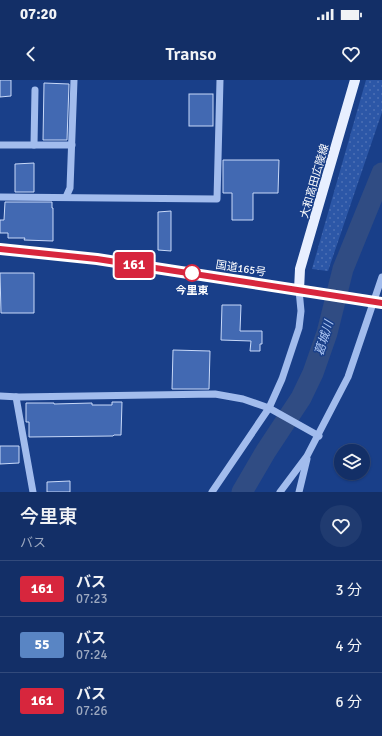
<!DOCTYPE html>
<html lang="ja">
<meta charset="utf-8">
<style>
body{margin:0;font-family:Signika,"Noto Sans JP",sans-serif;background:#203b70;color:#f1f3f6;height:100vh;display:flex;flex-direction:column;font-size:15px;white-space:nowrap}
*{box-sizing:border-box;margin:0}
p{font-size:13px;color:#9da9c0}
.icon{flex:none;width:22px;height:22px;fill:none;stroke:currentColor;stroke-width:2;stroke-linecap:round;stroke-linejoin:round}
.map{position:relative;height:412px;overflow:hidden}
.sheet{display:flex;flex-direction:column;background:#132f67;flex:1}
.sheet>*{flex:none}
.badge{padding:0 8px;border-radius:3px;font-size:14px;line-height:26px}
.controls{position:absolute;left:334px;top:364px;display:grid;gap:8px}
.controls a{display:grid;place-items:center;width:36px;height:36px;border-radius:50%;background:#132f67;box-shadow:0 1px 3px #0004,0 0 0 1px #324a7b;font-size:20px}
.map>.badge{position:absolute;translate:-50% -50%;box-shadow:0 0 0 2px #fff}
.round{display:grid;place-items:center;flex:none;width:42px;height:42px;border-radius:21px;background:#203b70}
.head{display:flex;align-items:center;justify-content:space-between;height:68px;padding:0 20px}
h1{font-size:19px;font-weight:600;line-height:30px}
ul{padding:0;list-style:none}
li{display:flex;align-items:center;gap:12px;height:56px;padding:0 20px;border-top:1px solid #324a7b}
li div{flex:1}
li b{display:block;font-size:15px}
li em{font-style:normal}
li .badge{min-width:44px;font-weight:700;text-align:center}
.status{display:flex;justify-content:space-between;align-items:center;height:28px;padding:0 20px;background:#132f67;direction:ltr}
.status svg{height:11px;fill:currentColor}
header{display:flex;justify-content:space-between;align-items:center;height:52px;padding:0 20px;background:#132f67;font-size:18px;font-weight:600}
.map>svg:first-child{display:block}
.grass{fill:url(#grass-dots)}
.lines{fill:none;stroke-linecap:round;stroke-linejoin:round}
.river{stroke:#304c83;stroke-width:21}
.building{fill:#4269b2;stroke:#c8d9f9}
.minor{stroke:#a2bced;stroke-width:7}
.major{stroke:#e8efff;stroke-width:10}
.highway{stroke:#fff;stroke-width:12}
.line-casing{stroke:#fff;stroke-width:9}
.line{stroke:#d7263d;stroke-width:6}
.stop-dot{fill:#fff;stroke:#d7263d;stroke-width:2}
.labels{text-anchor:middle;stroke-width:3;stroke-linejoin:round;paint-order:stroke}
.street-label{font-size:11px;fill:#fff;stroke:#193f89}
.stop-label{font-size:11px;font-weight:bold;fill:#fff;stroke:#193f89}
.water-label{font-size:12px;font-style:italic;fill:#aec7f4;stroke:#193f89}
</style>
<div class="status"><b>07:20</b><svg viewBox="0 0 49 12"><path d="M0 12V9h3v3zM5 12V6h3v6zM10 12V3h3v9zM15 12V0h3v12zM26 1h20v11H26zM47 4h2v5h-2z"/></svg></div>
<header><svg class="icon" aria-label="back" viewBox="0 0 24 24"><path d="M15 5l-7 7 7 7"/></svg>Transo<svg class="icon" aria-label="heart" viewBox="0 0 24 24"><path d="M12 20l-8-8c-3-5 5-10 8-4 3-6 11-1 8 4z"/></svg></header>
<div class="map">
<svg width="382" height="412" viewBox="0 0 382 412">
<defs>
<pattern id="grass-dots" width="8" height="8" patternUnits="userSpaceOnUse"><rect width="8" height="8" fill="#2c57a7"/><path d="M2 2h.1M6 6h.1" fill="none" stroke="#4c70b4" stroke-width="1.8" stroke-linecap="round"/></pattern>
</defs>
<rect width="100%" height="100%" fill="#193f89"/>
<path class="grass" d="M366,0H382V32L328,191L312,189Z"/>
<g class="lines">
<path class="river" d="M242,412L266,371L301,318L313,293L327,253L343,189L382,93"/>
</g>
<g class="building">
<path d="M0,0H11V16L0,17Z"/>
<path d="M44,3L69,4L67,60H43Z"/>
<rect x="189" y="14" width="24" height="32"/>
<path d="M223,80H279L278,113H253V140H232V113H223Z"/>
<path d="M34,83V112H15V84Z"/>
<path d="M5,122H52V128H53V161L24,160L25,158H8V153H0V140H4Z"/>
<path d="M171,131V171L158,170V132Z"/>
<path d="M0,193H34V233H1Z"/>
<path d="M222,225H241L240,251H262V264H260V271H250L251,261L221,260Z"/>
<path d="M173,270L210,271L209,309H172Z"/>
<path d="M112,322H122L121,355H114L113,356L29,357V342H26V323H54V324L92,323V325H112Z"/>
<path d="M0,366H19V383L0,384Z"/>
<path d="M70,401V412H47V402Z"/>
</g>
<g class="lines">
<g class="minor">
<path d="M0,65H72"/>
<path d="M34,65L35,10"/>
<path d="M0,117L217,119L220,0"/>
<path d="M66,117L70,108L74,0"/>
<path d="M0,316L19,317L215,314L243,319L269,328L319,356"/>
<path d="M16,317L33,412"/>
<path d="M212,412L269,328L282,299L299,248L301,231L299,210"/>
<path d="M280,412L307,376L348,297L382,197"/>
<path d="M299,412L307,379"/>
</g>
<path class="major" d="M299,210L300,189L355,0"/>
<path class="highway" d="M0,169L97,179L382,223"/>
</g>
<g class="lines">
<defs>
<path id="line" d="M0,169L97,179L382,223"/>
</defs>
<use href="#line" class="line-casing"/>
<use href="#line" class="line"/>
</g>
<circle class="stop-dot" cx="192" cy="193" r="8"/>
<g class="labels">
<g class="street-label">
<text transform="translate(314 101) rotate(-74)" y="4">大和高田広陵線</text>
<text transform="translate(241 188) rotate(9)" y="4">国道165号</text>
</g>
<g class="stop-label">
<text x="192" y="214">今里東</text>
</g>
<g class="water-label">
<text transform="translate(324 258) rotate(-73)" y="4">葛城川</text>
</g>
</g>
</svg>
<div class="controls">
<a><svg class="icon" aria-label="layers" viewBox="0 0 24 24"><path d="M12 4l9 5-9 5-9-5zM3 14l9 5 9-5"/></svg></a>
</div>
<b class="badge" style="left:134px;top:185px;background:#d7263d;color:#fff">161</b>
</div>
<section class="sheet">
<div class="head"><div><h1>今里東</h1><p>バス</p></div><a class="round"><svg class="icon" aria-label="heart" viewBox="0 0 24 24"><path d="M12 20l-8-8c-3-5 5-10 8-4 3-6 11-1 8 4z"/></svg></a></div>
<ul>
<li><span class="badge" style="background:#d7263d;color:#fff">161</span><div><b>バス</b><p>07:23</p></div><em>3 分</em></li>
<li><span class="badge" style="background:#5985c4;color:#fff">55</span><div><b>バス</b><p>07:24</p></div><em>4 分</em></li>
<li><span class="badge" style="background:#d7263d;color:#fff">161</span><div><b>バス</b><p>07:26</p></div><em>6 分</em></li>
</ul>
</section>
